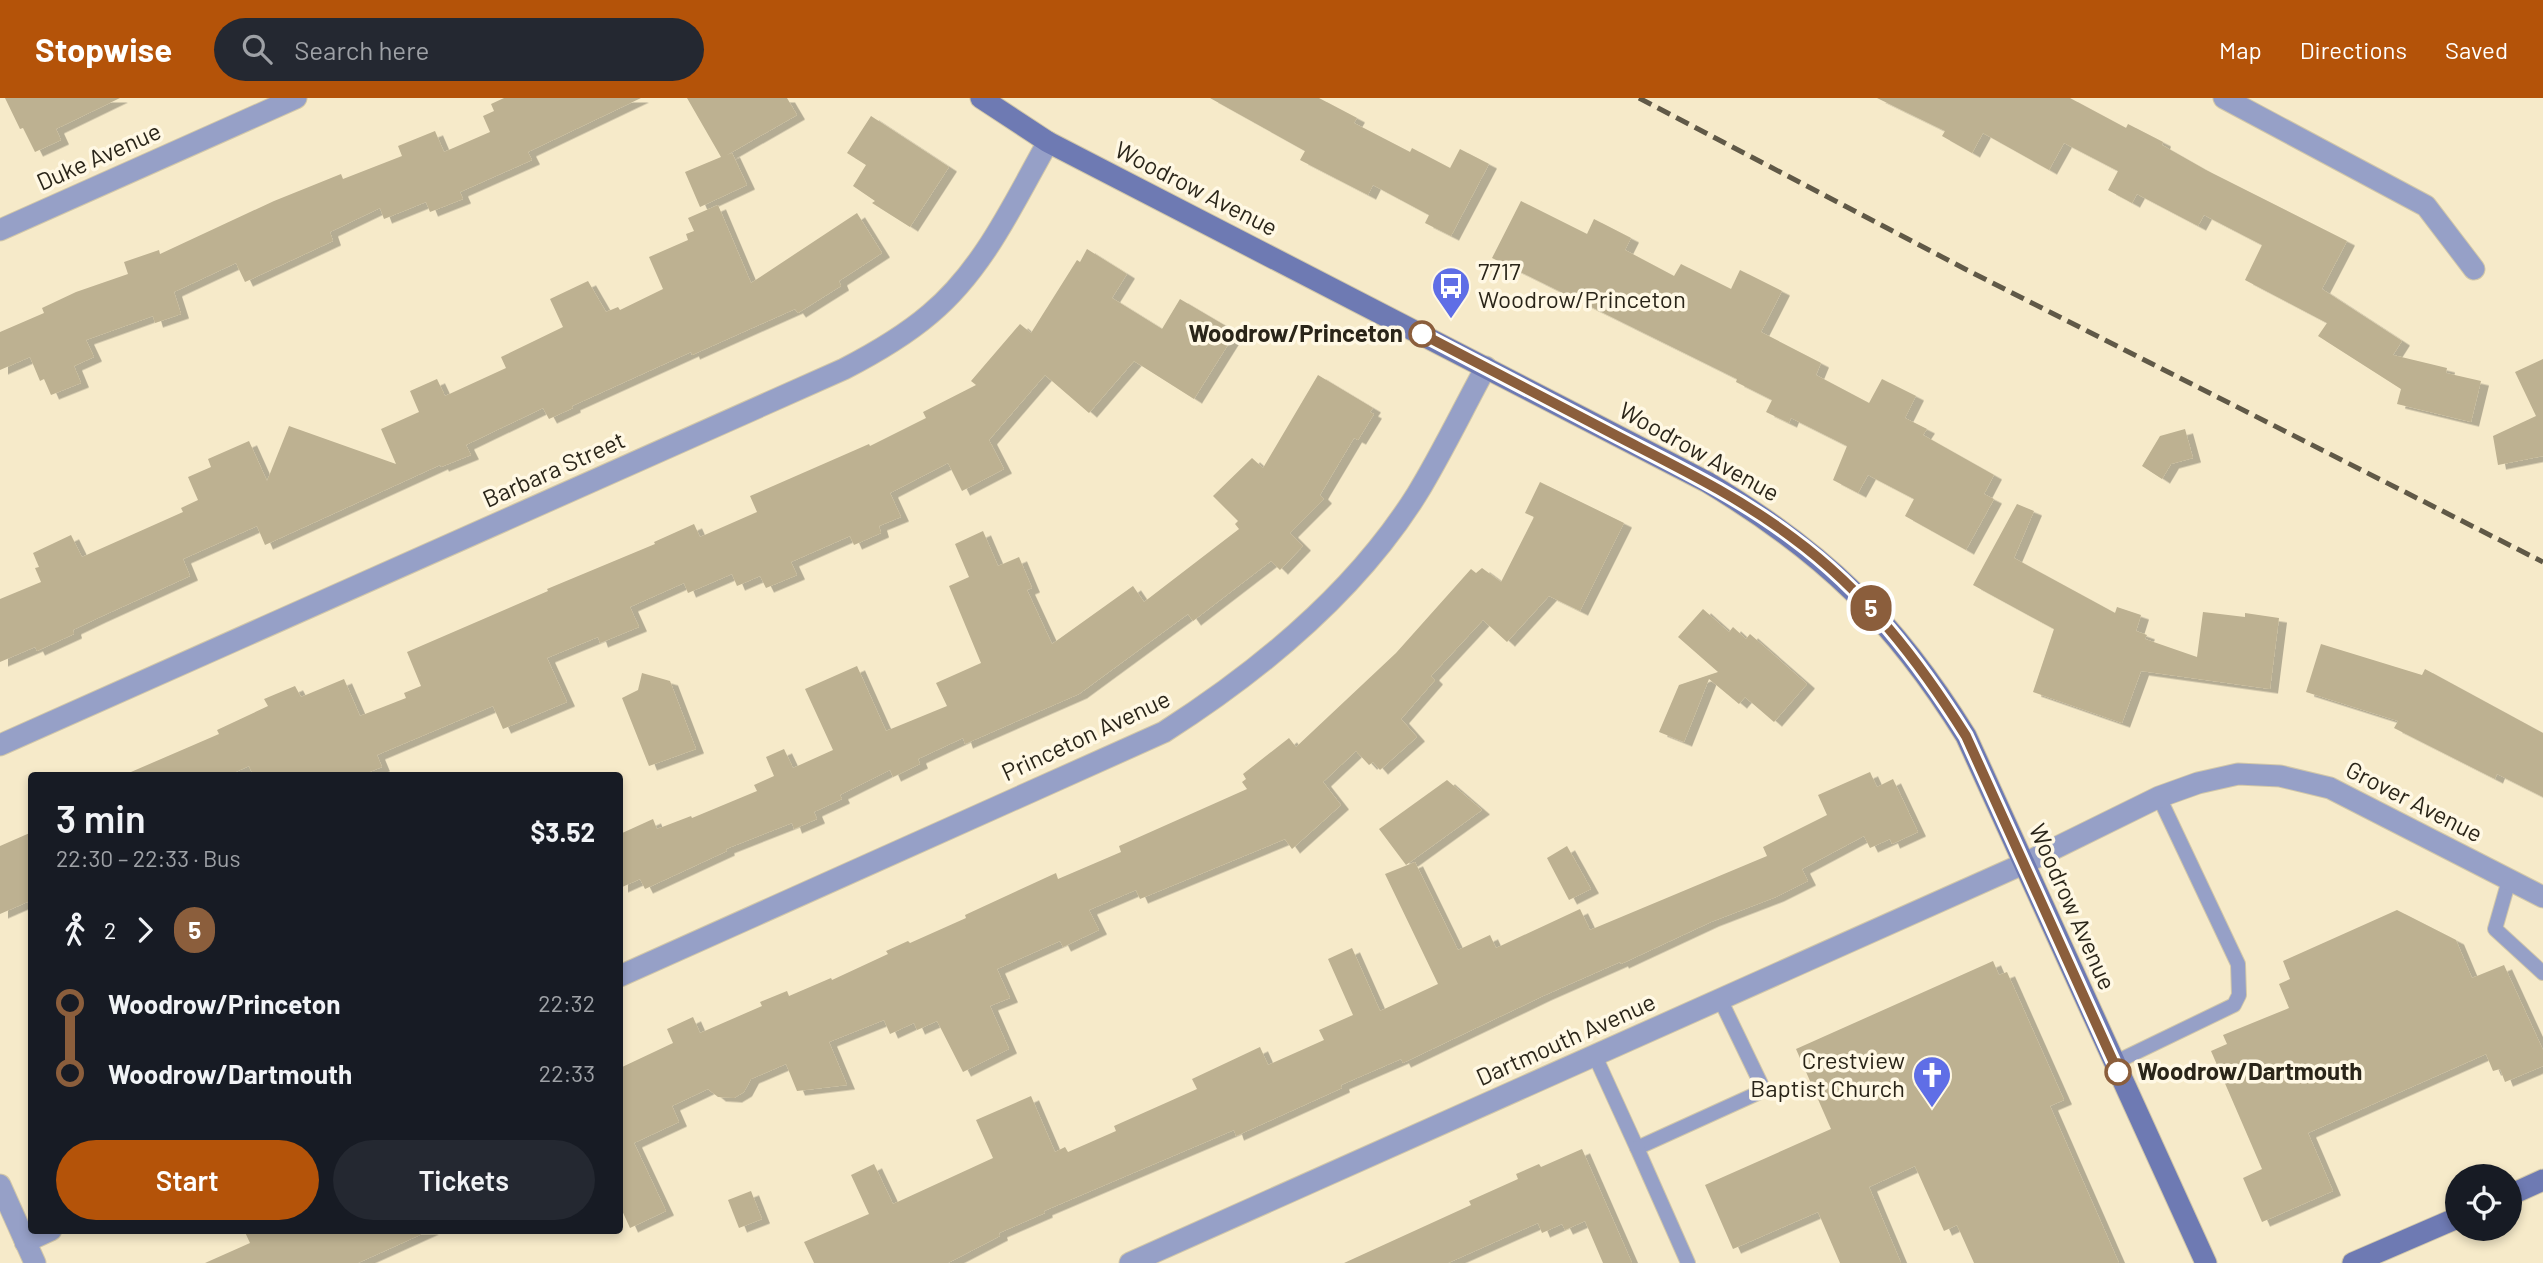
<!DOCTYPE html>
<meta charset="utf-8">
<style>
body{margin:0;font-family:Barlow,sans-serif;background:#242831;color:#f1f3f6;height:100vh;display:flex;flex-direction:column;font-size:26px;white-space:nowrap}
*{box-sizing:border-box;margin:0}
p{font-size:23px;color:#9ea1a6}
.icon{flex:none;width:38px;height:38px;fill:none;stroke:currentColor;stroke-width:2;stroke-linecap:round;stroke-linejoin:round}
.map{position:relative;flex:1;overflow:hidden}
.side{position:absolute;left:28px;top:674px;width:595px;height:462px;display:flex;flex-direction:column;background:#171b24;border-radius:7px;box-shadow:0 4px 10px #0003}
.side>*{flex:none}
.badge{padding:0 14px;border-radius:23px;font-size:24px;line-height:46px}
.tools{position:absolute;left:2445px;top:1066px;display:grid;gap:14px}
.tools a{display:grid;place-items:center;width:77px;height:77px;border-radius:50%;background:#171b24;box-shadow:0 4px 10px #0003;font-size:35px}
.map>.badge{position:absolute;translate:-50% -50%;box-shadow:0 0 0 4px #fff}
.legs{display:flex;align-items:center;gap:10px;height:77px;padding:0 28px;font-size:23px}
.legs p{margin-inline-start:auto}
.overview{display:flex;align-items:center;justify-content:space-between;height:119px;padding:0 28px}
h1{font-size:38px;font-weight:600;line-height:52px}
.primary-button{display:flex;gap:14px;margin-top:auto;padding:14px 28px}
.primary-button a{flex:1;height:80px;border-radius:42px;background:#b45309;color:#fff;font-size:28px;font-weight:600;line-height:80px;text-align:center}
.primary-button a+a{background:#242831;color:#f1f3f6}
ul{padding:0 28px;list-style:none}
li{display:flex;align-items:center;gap:24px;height:70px;font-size:26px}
li i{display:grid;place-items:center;width:10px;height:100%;margin:0 9px;background:currentColor}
li i::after{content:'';width:18px;height:18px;margin:-9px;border:5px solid;border-radius:50%;background:#171b24}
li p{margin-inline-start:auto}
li:first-child i{background:linear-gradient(#0000 50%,currentColor 0)}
li:last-child i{background:linear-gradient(currentColor 50%,#0000 0)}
header{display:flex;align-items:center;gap:42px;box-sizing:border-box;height:98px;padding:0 35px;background:#b45309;color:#fff}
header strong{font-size:33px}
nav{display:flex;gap:38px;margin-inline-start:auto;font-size:24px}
.search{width:490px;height:63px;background:#242831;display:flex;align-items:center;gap:18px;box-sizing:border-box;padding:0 24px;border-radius:38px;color:#9ea1a6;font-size:26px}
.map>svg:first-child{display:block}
.building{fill:#bdb191;filter:url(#shadow)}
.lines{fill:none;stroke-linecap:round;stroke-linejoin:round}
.lane-casing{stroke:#d1c7a9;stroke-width:16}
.street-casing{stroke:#d1c7a9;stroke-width:23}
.secondary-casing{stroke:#d1c7a9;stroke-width:23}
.lane{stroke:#96a0c7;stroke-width:14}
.street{stroke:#96a0c7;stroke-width:21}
.secondary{stroke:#6e7ab3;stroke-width:21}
.rail{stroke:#605947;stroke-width:5;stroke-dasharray:14 7;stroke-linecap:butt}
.line-1-casing{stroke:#fff;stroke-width:16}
.line-1{stroke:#8b5e3c;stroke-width:10}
.stop-1-dot{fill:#fff;stroke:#8b5e3c;stroke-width:3.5}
.labels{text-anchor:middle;stroke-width:7;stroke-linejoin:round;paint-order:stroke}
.street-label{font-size:24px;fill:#2a2519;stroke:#fff8e4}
.poi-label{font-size:24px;fill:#2a2519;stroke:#fff8e4;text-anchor:start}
.stop-label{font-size:24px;font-weight:bold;fill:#2a2519;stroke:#fff8e4;text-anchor:end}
</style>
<header>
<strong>Stopwise</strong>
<div class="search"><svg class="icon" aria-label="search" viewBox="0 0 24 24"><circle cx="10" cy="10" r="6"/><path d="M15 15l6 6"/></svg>Search here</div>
<nav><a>Map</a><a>Directions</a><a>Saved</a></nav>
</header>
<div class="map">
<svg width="2543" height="1165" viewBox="0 0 2543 1165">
<defs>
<filter id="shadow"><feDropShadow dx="8" dy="4.5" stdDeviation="0" flood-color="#0004"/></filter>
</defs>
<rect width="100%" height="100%" fill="#f6eac9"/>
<g class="building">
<path d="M5,0H120L56,31L61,42L35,54L23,30L20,31Z"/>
<path d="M504,0H641L528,54L532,62L460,94L463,101L430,114L426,104L384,121L380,110L330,134L333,143L245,184L236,165L174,194L181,216L155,225L153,218L86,242L94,259L74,268L81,285L51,297L44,281L40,283L30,259L0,272V234L44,215L42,210L76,194L128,176L124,164L159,152L160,156L274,103L341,76L343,81L402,58L398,48L435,33L444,54L490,34L483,18L494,13L491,6Z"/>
<path d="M687,0H787L797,17L727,57L732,55L747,87L700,109L685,74L721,59Z"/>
<path d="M1210,0H1319L1357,20L1354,25L1410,54L1412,50L1450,70L1460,51L1489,66L1451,138L1425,125L1429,117L1373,87L1368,97L1300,62L1305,53Z"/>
<path d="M1877,0H2070L2126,30L2128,26L2163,44L2162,47L2206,72L2347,143L2322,191L2402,243L2393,257L2447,270L2446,275L2481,283L2471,324L2397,306L2401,291L2318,238L2327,225L2245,182L2262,147L2204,117L2198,128L2137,96L2132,105L2108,92L2118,73L2064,45L2049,72L1983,35L1972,55L1942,38L1945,33Z"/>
<path d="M871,18L949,69L910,129L872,105L875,103L853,88L866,67L847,55Z"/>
<path d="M1521,103L1587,136L1594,121L1631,140L1625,152L1674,178L1681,166L1731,191L1740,172L1782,193L1761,234L1821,265L1816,277L1869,305L1882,281L1916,298L1905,320L1927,331L1923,337L1994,377L1984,396L1994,401L1966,452L1905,418L1914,401L1868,377L1858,395L1833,382L1847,348L1791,320L1789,325L1766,314L1772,302L1736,284L1737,281L1492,160Z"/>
<path d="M718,107L751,185L857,115L882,155L839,183L841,188L798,215L795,211L692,257L691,254L572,308L573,310L549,321L543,310L466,347L471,357L441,369L440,367L265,447L257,428L183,461L190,478L98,520L73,532L74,536L37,553L35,549L0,564V501L41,484L35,470L39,469L33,455L71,437L82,459L183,414L181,410L198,402L188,379L211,369L208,361L249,343L267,383L289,328L396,366L381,331L419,314L410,293L437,281L445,298L506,270L501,259L563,229L550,201L588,183L606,214L618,209L620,212L663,191L649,159L688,142L686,136L694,133L688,120Z"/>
<path d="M1087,151L1127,176L1112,200L1162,231L1180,201L1236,234L1194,301L1134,263L1089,315L1045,277L989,342L1004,371L962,393L948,365L890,395L901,419L879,428L881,435L854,447L850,438L791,464L797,477L766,490L760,478L737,488L732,476L688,495L684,485L630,509L639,529L600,545L598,539L547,560L567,604L503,631L493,608L377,657L382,669L362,677H253L249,668L229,677H124L219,636L217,632L268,608L264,601L295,588L301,599L344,581L360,618L406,600L404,595L421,588L407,554L548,493L547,491L655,446L654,444L694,426L700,439L757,414L750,398L869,346L870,348L926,320L923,314L976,287L971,283L1020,226L1031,235L1077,162L1080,164Z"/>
<path d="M2543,261V358L2498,367L2493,338L2536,318L2515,274Z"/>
<path d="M1318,277L1373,310L1370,314L1374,316L1358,342L1354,340L1320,397L1324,401L1290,435L1303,448L1280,472L1271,463L1193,523L1188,516L1079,596L965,646L963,640L918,661L920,666L893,679L890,672L840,697L842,701L814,714L817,721L794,731L792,725L726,751L727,753L645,791L640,781L620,790V736L653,721L657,731L691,718L692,720L757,693L754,687L774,678L766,659L784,651L793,670L833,652L805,591L857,568L886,633L947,608L936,585L981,565L949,488L969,479L955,446L983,433L998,468L1019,459L1032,490L1027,492L1052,546L1133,488L1144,504L1239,431L1235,426L1238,423L1213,398L1252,360L1263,370Z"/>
<path d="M2185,331L2193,360L2171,366L2162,381L2142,368L2160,338Z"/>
<path d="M1540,384L1624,425L1580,513L1549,498L1507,544L1483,522L1431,578L1435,582L1401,621L1417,639L1380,672L1373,664L1369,667L1356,653L1323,684L1341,707L1292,751L1285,741L1140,801L1136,792L1089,812L1099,832L1063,849L1060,843L997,871L1010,900L990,908L1009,951L963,974L937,923L917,932L914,925L890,936L884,922L829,944L847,987L797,993L786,966L751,981L744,994L734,1000L718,999L708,991L672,1008L679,1024L634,1045L666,1113L630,1130L620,1108V970L673,945L667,931L693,919L700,935L762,908L760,904L787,893L789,898L831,880L832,882L888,856L886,853L908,843L910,845L966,820L965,817L1056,775L1058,781L1121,754L1119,748L1247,691L1242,684L1246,681L1243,676L1289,640L1296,649L1396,555L1471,471L1476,475L1482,470L1501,484L1534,419L1525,415Z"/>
<path d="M2017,406L2034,413L2014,460L2115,515L2117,509L2141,517L2136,533L2147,537L2145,541L2197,559L2203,514L2245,519V515L2279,520L2270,591L2141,573L2122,625L2033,594L2054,531L1973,487Z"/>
<path d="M1703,511L1729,534L1733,529L1746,541L1750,536L1807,586L1774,624L1745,599L1739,606L1709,581L1684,644L1659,634L1679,587L1718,574L1678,539Z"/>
<path d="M2321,546L2422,577L2425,571L2543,635V699L2497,676L2495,681L2394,630L2398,623L2306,594Z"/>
<path d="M642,575L670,583L696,651L649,668L622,600L638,592Z"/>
<path d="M1870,674L1877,689L1893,681L1918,734L1892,746L1890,741L1870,750L1864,738L1802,771L1808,783L1776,799L1711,824L1621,866L1620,864L1543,898L1403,965L1401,961L1341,987L1342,990L1236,1038L1234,1032L1044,1113L1045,1115L999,1135L1000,1138L948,1165H814L804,1144L869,1116L851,1077L874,1066L893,1106L993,1060L976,1022L1031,998L1055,1054L1065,1049L1068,1054L1116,1033L1114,1028L1197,991L1192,981L1260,949L1268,967L1324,942L1319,932L1353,917L1328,861L1352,850L1380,913L1438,886L1385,776L1415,764L1458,852L1490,837L1496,850L1580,811L1590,832L1767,758L1763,749L1827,717L1818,697Z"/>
<path d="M1447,682L1482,712L1406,767L1379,731Z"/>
<path d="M32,734V802L0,816V748Z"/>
<path d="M1567,748L1591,791L1569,802L1547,760Z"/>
<path d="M2397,812L2456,842L2472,880L2504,867L2543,952V968L2505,984L2500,971L2493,973L2486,956L2308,1035L2333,1093L2262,1124L2243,1080L2262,1071L2211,953L2227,946L2223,937L2289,910L2279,886L2290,881L2283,863Z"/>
<path d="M1993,863L1999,877L2007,874L2064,1002L2050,1008L2119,1165H1974L1957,1127L1944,1133L1915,1068L1869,1089L1901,1165H1840L1818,1114L1733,1151L1705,1087L1831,1031L1796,951Z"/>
<path d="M1582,1051L1632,1165H1603L1585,1123L1565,1132L1562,1126L1542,1135L1538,1125L1448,1165H1344L1471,1107L1469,1103L1518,1081L1516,1076L1539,1066L1541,1069Z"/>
<path d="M751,1093L762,1121L739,1130L728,1102Z"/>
<path d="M244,1132H431L358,1165H205L250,1145Z"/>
</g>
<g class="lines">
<defs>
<g id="lane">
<path d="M2509,782L2495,831L2543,875"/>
<path d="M1595,958L1637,1050L1758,995L1761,986L1720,901"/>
<path d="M2114,965L2234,907L2239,897L2238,866L2159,699"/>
<path d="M1637,1050L1688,1165"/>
</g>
<g id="street">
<path d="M2224,0L2426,108L2474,171"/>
<path d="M0,132L296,0"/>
<path d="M0,647L844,271C875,255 903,239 930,216C984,171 1014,104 1048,44"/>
<path d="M620,878L1164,634C1261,572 1355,495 1417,396C1442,355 1463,311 1486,269"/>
<path d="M0,1087L35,1165"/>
<path d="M25,1144L51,1132"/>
<path d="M1130,1165L2023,766L2159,699L2198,685L2238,676L2280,678L2330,690L2543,799"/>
</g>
<g id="secondary">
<path d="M981,0L1048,44L1707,384C1824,454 1894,522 1966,638L2206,1165"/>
<path d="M2510,1097L2543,1082"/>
<path d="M2353,1165L2457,1120"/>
</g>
</defs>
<use href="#lane" class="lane-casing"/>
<use href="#street" class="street-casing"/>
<use href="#secondary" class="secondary-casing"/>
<use href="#lane" class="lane"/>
<use href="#street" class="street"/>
<use href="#secondary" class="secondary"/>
<path class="rail" d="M1639,0L1965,171L2543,464"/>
</g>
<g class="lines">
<defs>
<path id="line-1" d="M1422,236C1487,270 1553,304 1619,339C1679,370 1739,399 1793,440C1865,493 1919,563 1966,638L2118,974"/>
</defs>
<use href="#line-1" class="line-1-casing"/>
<use href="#line-1" class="line-1"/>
</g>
<defs>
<symbol id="bus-pin" viewBox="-11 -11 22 30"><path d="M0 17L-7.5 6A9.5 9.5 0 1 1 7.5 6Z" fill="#5f6ee6" stroke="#fff8e4"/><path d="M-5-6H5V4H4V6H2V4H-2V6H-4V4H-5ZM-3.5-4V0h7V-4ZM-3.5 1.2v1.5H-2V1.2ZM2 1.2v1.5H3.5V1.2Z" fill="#fff"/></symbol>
<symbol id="church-pin" viewBox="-11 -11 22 30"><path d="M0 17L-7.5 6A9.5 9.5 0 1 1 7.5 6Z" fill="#5f6ee6" stroke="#fff8e4"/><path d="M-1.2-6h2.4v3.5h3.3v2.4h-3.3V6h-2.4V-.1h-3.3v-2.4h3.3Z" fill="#fff"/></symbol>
</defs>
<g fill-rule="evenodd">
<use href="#bus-pin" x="1429" y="166" width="44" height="60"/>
<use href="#church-pin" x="1910" y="955" width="44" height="60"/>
</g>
<g class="stop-1-dot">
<circle cx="1422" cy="236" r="12"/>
<circle cx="2118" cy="974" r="12"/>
</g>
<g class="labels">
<g class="street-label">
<text transform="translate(99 59) rotate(-24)" y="8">Duke Avenue</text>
<text transform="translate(1196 91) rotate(27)" y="8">Woodrow Avenue</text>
<text transform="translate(1699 354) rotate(29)" y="8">Woodrow Avenue</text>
<text transform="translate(554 372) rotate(-24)" y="8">Barbara Street</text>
<text transform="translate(1086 638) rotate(-25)" y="8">Princeton Avenue</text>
<text transform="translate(2414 704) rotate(27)" y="8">Grover Avenue</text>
<text transform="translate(2072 809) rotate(66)" y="8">Woodrow Avenue</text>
<text transform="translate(1566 942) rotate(-24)" y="8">Dartmouth Avenue</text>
</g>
<g class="poi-label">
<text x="1478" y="182">7717<tspan x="1478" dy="28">Woodrow/Princeton</tspan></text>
<text x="1905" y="971" text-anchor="end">Crestview<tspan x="1905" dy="28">Baptist Church</tspan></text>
</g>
<g class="stop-label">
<text x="1403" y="244">Woodrow/Princeton</text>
<text x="2137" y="982" text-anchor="start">Woodrow/Dartmouth</text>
</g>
</g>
</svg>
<div class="tools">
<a><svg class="icon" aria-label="locate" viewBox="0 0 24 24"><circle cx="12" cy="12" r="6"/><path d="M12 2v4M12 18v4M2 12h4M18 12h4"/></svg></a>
</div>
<b class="badge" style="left:1871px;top:510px;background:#8b5e3c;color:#fff">5</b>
<section class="side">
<div class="overview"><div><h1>3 min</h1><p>22:30 – 22:33 · Bus</p></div><b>$3.52</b></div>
<div class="legs"><svg class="icon" aria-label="walk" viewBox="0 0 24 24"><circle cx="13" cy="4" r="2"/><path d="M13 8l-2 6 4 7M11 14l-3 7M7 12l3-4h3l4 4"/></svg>2<svg class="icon" aria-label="forward" viewBox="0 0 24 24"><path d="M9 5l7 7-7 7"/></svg><b class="badge" style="background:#8b5e3c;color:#fff">5</b></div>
<ul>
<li><i style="color:#8b5e3c"></i><b>Woodrow/Princeton</b><p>22:32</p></li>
<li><i style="color:#8b5e3c"></i><b>Woodrow/Dartmouth</b><p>22:33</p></li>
</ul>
<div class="primary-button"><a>Start</a><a>Tickets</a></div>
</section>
</div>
